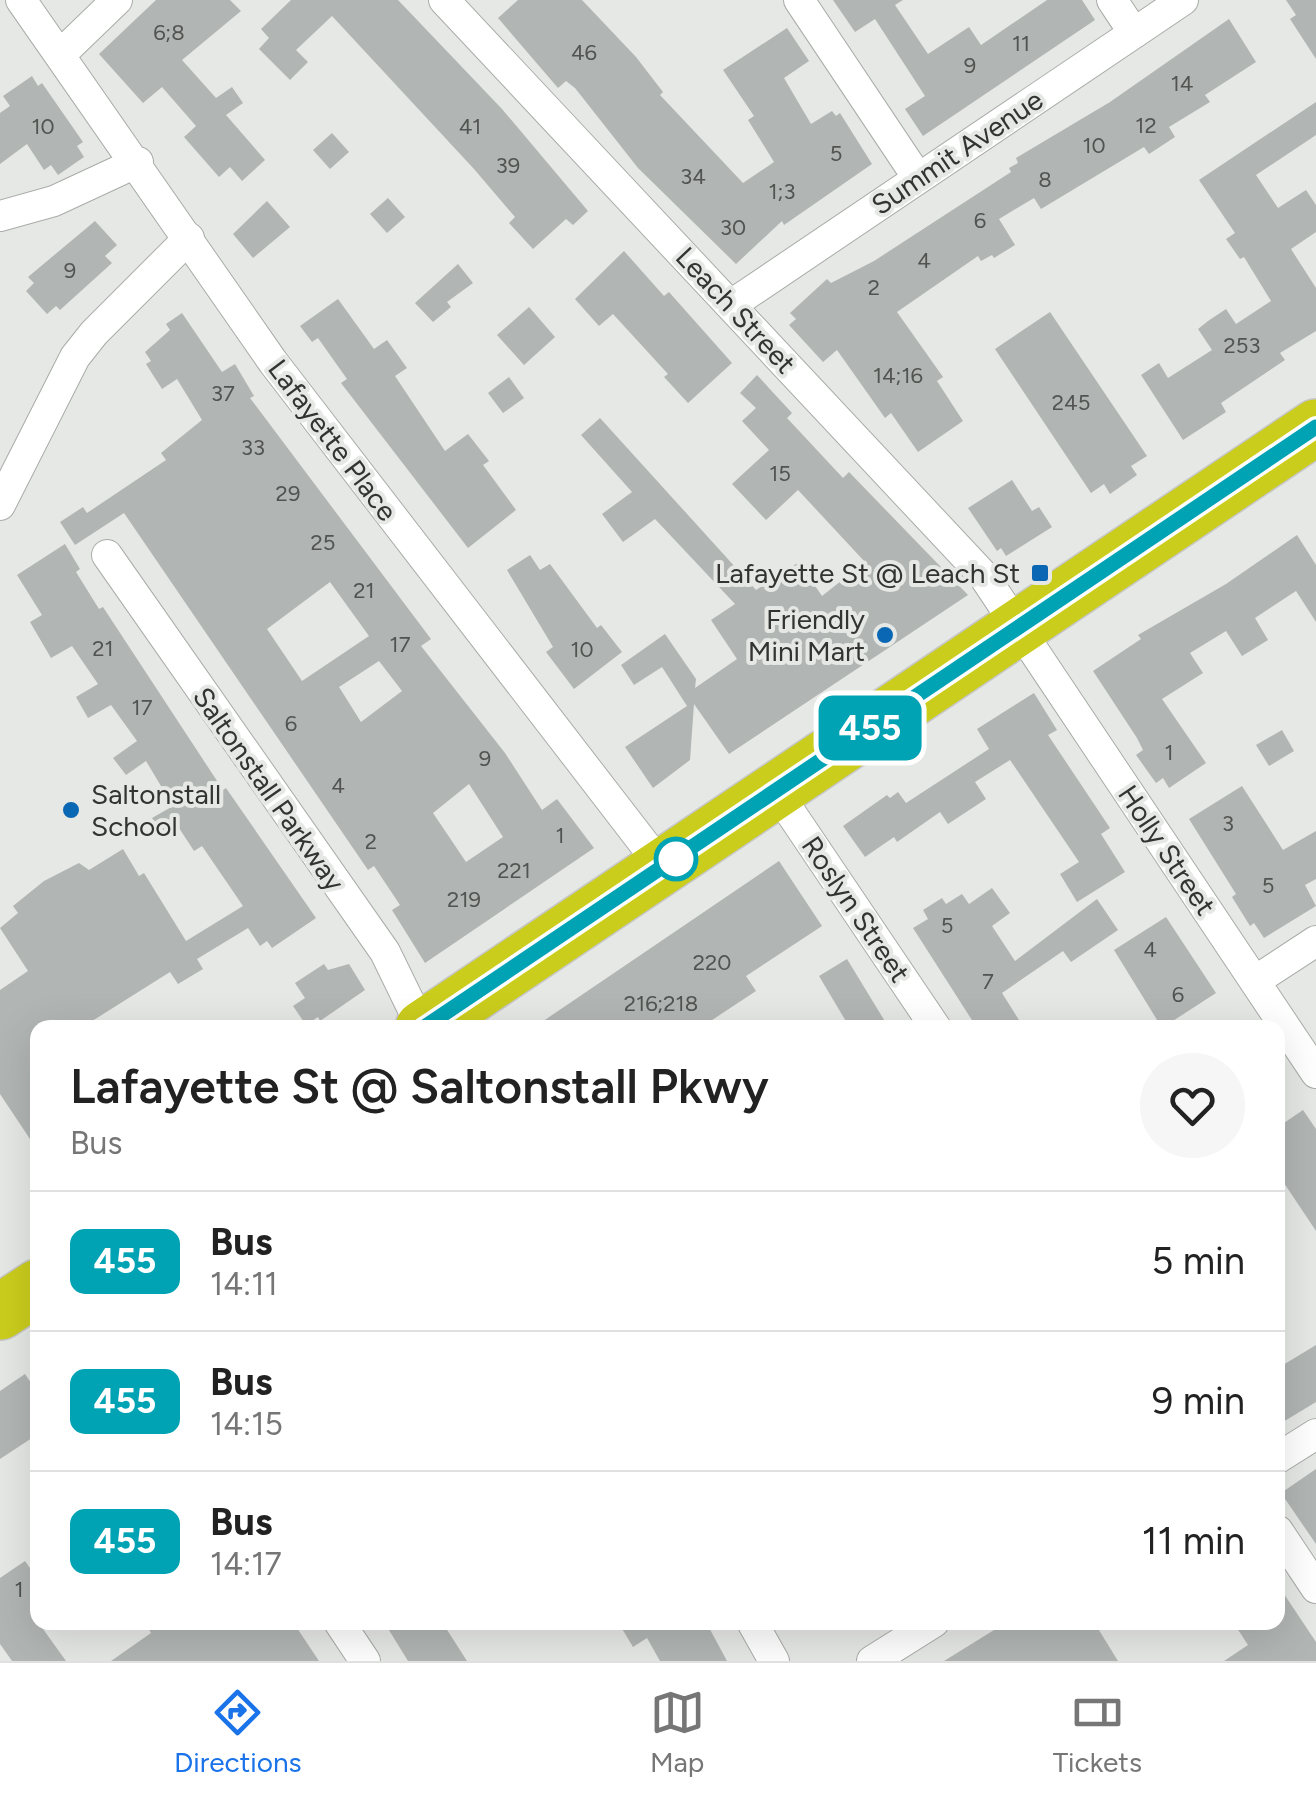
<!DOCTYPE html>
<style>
body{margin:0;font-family:Figtree,sans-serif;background:#f6f6f6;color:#222;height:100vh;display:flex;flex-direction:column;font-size:38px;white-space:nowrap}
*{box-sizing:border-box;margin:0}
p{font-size:32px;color:#767676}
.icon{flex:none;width:55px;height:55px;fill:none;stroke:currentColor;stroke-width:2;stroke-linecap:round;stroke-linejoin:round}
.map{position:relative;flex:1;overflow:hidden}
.sheet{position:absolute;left:30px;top:1020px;width:1255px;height:610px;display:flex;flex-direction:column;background:#fff;border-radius:20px;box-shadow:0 10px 40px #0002}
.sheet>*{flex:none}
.badge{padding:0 20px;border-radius:15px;font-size:35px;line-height:65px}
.map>.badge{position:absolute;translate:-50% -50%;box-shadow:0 0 0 5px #fff}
.round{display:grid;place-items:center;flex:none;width:105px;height:105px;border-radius:52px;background:#f6f6f6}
.head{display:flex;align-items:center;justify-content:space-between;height:170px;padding:0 40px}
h1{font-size:48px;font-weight:600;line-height:75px}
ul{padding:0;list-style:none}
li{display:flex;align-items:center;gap:30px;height:140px;padding:0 40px;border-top:2px solid #e0e0e0}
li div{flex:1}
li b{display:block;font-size:38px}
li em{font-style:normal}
li .badge{min-width:110px;font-weight:700;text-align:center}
.menu{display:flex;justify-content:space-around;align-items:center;height:140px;border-top:2px solid #e0e0e0;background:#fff;font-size:28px;color:#767676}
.menu a{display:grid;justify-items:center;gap:5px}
.menu .active{color:#1a73e8}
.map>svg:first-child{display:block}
.building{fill:#b1b5b3;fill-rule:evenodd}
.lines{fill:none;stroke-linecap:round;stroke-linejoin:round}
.street-casing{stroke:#a9aca8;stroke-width:32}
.highway-casing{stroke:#c6c6c6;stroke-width:58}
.street{stroke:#fff;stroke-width:30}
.highway{stroke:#cbcd1d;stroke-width:55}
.line-casing{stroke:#fff;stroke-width:22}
.line{stroke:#00a3b4;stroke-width:15}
.poi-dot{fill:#0a67b4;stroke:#e6e8e5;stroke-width:4}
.stop-dot{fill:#fff;stroke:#00a3b4;stroke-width:5}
.labels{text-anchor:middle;stroke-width:8;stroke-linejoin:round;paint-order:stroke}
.number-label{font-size:22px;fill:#525452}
.street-label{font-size:28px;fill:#323332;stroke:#e6e8e5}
.poi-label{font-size:28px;fill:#323332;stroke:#e6e8e5;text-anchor:end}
</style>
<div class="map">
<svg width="1316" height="1661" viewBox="0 0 1316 1661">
<rect width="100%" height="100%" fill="#e6e8e5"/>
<g class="building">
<path d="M156,0H230L241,11L182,60L216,98L232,87L243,103L226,115L265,160L242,181L230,167L219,177L184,137L196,126L162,87L143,103L99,54Z"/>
<path d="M291,0H398L502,109L588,211L573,225L566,219L533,249L509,223L515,217L474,169L332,16L296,50L308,62L290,80L259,49L269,38L261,29Z"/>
<path d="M518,0H582L636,57L663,92L660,95L743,183L774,162L748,120L754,116L723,70L787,28L809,61L784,78L811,124L832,111L836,116L840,113L872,164L784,225L782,221L736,264L638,168L575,88L566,81L558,88L498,18Z"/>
<path d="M833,0H903L895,5L928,54L969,27L981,45L1047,0H1082L1095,20L923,136L905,109L925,96L875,19L855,32Z"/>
<path d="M1286,0H1316V59L1290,19L1296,15Z"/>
<path d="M1229,19L1256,62L1205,95L1210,102L1169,127L1175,137L1149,154L1144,147L1041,209L1034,198L999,219L1015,245L994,258L992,255L981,261L978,256L897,312L943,377L937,381L963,421L918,452L891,413L885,418L837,350L823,362L789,325L796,319L790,313L827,279L831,283L874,261L1011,172L1009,168L1018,163L1016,158L1110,102Z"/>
<path d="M32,76L38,86L42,83L83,142L77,146L84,157L58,175L51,165L44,170L27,144L0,164V113L10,106L3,96Z"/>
<path d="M1316,102V135L1256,175L1278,208L1306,190L1316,205V232L1291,249L1316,288V331L1280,353L1285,360L1221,403L1226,412L1183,440L1141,375L1159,363L1168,378L1212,350L1198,329L1208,321L1226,309L1236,324L1271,301L1244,257L1240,259L1226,239L1235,233L1199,180Z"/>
<path d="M332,133L349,152L330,169L313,150Z"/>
<path d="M388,198L405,217L387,233L370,214Z"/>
<path d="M267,201L290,227L253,258L233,234Z"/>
<path d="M95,221L117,245L105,256L112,263L60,310L56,306L47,314L26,291L34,283L28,277Z"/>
<path d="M624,251L664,296L669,292L732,363L688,403L664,377L668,374L613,314L599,326L575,299Z"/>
<path d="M458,264L473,283L447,302L451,307L433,322L415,303Z"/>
<path d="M338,299L374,349L387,340L407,368L395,376L445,451L468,434L489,461L483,465L516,510L468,548L341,383L347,379L318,338L312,342L300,326Z"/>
<path d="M529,307L555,337L524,365L497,335Z"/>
<path d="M1050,312L1147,456L1131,466L1137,475L1110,494L1104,484L1091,493L995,349Z"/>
<path d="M182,313L222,372L235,364L254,396L250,398L431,639L421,646L505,753L542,810L557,799L594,848L425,963L392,910L400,905L374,866L368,870L124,513L75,545L60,522L83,507L87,513L166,460L161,453L202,420L177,379L162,389L146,364L151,361L145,352L170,330L166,324ZM330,582L369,636L302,681L267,629ZM379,661L402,691L361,722L339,687ZM469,784L503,837L466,862L433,813Z"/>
<path d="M757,375L792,413L787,418L843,478L849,472L968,595L729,754L694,704L690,760L653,788L625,747L687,706L662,667L634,685L621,665L665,634L696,679L695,688L737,659L711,620L735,604L655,519L623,542L602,514L632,492L581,435L600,418L756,590L799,562L822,596L865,562L798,490L766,520L732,484L769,450L742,421L756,408L740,393Z"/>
<path d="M509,377L524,398L503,413L488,393Z"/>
<path d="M1012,480L1032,511L1039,507L1052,527L1006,556L1001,548L997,551L968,508Z"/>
<path d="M1297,535L1316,565V622L1296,591L1255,618L1268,640L1242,656L1226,631L1190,653L1203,673L1162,699L1206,763L1169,788L1163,778L1156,783L1136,755L1143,750L1137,738L1093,671L1141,639L1138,635L1226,584Z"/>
<path d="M65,544L80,569L76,572L99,609L103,607L223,790L226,788L316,918L272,948L267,941L260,946L248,928L197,959L203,969L178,984L170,972L81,1028H38V1151L0,1094V990L28,971L0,928L18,913L13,906L44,881L79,863L89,870L123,849L139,876L144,873L186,941L243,906L202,846L194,851L179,828L164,837L152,818L173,806L146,761L126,775L113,758L137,741L111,705L88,718L76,697L98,684L72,646L51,658L30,622L42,615L17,575Z"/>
<path d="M530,555L540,570L550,564L597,628L601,625L622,652L574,689L546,652L553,647L507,570Z"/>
<path d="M1034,693L1057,730L1048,735L1110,828L1101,834L1125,872L1077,902L1060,874L1079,862L1010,760L975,782L986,799L948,824L940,812L897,842L894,837L865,857L843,826L887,795L890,798L898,792L906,803L989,749L977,729Z"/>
<path d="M1282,730L1294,751L1269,766L1256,745Z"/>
<path d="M1242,786L1283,850L1316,831V879L1305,885L1316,906L1264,938L1254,923L1250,926L1232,897L1236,894L1189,819Z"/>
<path d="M779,861L822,926L746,976L756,991L700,1028H533Z"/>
<path d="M992,888L1010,913L992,926L1015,961L1097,899L1118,930L1071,962L1063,951L1002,993L1024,1028H977L913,928L928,919L923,910L942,898L946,904L962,894L969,904Z"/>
<path d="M1166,917L1216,993L1162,1028L1114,950Z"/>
<path d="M847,959L889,1028H850L819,976Z"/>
<path d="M324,964L328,970L349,964L365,990L320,1021L318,1017L306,1025L293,1006L305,998L295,983Z"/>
<path d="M1303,1110L1316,1129V1231L1278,1174V1127Z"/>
<path d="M1316,1345V1402L1278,1425V1368Z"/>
<path d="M25,1374L38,1393V1434L0,1459V1391Z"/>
<path d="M1316,1469V1544L1281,1493Z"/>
<path d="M25,1561L30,1568L38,1563V1622L66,1661H12L0,1644V1578Z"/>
<path d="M1278,1585L1316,1642V1661H1224L1248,1645L1233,1622H1278Z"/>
<path d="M145,1622H293L319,1661H111L151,1633Z"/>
<path d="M384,1622H442L467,1661H408Z"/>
<path d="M618,1622H706L727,1661H660L647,1638L633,1647Z"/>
<path d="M1007,1622H1094L1118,1661H944Z"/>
</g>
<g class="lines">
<defs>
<g id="street">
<path d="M21,0L273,362L662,867"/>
<path d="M444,0L983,575L1316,1073"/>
<path d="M799,0L918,178"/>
<path d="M1112,0L1134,33"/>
<path d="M61,54L117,0"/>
<path d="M0,216L54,201L138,162"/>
<path d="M731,305L1183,0"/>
<path d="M0,505L75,357L94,333L189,238"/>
<path d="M107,555L385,952L422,1028"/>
<path d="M776,791L936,1028"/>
<path d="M1255,981L1316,941"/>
<path d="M1278,1458L1316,1434"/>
<path d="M1278,1531L1316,1588"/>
<path d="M339,1622L365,1661"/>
<path d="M752,1622L774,1661"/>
<path d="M872,1661L934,1622"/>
</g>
<g id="highway">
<path d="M423,1028L1316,427"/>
<path d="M0,1312L38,1287"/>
</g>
</defs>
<use href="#street" class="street-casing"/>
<use href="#highway" class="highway-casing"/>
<use href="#street" class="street"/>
<use href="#highway" class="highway"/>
</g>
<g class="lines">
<defs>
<path id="line" d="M423,1028L1316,427"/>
</defs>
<use href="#line" class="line-casing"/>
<use href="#line" class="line"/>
</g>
<g class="poi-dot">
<rect x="1030" y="563" width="20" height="20" rx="5"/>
<circle cx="885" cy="635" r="10"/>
<circle cx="71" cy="810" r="10"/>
</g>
<circle class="stop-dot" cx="676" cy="859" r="20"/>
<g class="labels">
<g class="number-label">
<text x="169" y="40">6;8</text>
<text x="1021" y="51">11</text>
<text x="584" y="60">46</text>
<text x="970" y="73">9</text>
<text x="1182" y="91">14</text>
<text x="1146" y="133">12</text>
<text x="43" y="134">10</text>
<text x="470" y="134">41</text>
<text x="1094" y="153">10</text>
<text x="836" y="161">5</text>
<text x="508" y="173">39</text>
<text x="693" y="184">34</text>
<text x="1045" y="187">8</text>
<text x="782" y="199">1;3</text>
<text x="980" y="228">6</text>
<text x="733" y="235">30</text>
<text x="924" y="268">4</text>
<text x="70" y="278">9</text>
<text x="874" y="295">2</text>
<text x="1242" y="353">253</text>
<text x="898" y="383">14;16</text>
<text x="223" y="401">37</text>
<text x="1071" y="410">245</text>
<text x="253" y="455">33</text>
<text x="780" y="481">15</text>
<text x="288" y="501">29</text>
<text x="323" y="550">25</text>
<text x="364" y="598">21</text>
<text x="400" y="652">17</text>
<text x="103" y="656">21</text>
<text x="582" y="657">10</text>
<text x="142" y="715">17</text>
<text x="291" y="731">6</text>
<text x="1169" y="760">1</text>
<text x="485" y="766">9</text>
<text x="338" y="793">4</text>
<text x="1228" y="831">3</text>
<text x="560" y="843">1</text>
<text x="371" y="849">2</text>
<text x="514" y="878">221</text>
<text x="1268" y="893">5</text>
<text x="464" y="907">219</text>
<text x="947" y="933">5</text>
<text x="1150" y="957">4</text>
<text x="712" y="970">220</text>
<text x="988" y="989">7</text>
<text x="1178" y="1002">6</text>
<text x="661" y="1011">216;218</text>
<text x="19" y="1597">1</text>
</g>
<g class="street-label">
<text transform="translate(957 152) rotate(-34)" y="10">Summit Avenue</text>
<text transform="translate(736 310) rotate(47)" y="10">Leach Street</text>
<text transform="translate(333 440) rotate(53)" y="10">Lafayette Place</text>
<text transform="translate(269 789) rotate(55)" y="10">Saltonstall Parkway</text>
<text transform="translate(1167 850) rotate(56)" y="10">Holly Street</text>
<text transform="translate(856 909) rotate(56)" y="10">Roslyn Street</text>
</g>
<g class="poi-label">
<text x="1020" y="583">Lafayette St @ Leach St</text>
<text x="865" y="629">Friendly<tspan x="865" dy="32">Mini Mart</tspan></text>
<text x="91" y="804" text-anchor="start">Saltonstall<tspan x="91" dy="32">School</tspan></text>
</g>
</g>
</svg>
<b class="badge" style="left:870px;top:728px;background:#00a3b4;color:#fff">455</b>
<section class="sheet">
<div class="head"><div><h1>Lafayette St @ Saltonstall Pkwy</h1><p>Bus</p></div><a class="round"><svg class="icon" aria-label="heart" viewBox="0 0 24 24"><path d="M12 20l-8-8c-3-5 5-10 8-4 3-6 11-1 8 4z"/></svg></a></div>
<ul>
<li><span class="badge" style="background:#00a3b4;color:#fff">455</span><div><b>Bus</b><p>14:11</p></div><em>5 min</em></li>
<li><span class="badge" style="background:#00a3b4;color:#fff">455</span><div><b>Bus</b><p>14:15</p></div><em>9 min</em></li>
<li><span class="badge" style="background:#00a3b4;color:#fff">455</span><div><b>Bus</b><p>14:17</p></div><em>11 min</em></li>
</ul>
</section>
</div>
<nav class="menu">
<a class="active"><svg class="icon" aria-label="directions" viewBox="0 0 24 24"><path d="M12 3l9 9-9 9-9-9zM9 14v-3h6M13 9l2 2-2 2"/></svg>Directions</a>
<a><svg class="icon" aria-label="map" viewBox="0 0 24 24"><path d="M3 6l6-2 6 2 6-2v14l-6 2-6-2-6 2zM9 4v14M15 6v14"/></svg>Map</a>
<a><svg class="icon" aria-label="tickets" viewBox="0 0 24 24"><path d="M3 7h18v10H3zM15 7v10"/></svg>Tickets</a>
</nav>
